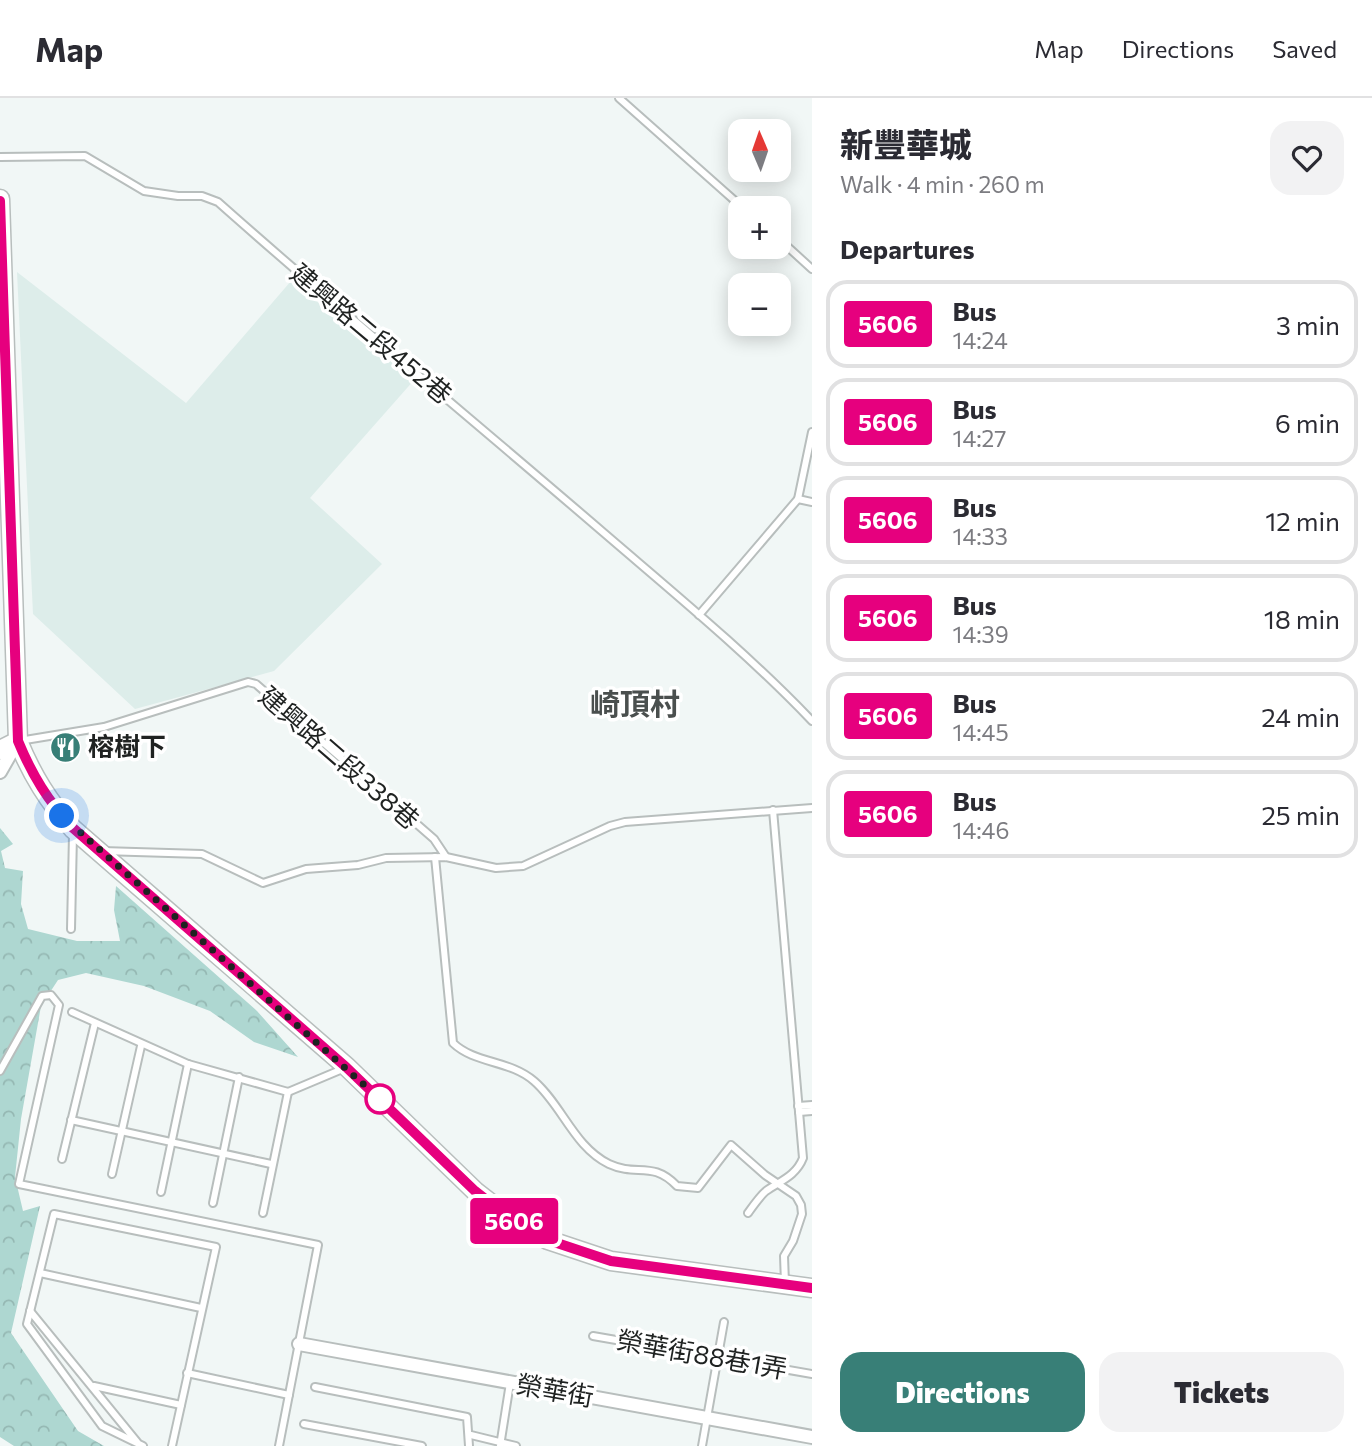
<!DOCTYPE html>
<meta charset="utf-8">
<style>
body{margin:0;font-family:Commissioner,"Noto Sans TC",sans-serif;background:#f2f2f3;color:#2b2b33;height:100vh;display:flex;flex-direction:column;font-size:26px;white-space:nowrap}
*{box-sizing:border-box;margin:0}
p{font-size:23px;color:#7c7c81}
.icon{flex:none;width:38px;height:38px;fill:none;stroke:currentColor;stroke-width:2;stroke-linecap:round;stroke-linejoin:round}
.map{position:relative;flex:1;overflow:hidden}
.sheet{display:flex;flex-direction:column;background:#fff;width:560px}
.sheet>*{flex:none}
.badge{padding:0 14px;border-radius:5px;font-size:24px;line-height:46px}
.needle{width:46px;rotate:358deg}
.fabs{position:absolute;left:728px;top:21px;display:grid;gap:14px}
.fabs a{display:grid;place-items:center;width:63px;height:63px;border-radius:14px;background:#fff;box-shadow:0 4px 18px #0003;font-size:35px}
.you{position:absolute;width:35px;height:35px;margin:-18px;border:5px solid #fff;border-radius:50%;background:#1a73e8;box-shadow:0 0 0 10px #1a73e833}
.map>.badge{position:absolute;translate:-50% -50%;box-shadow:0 0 0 4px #fff}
h2{padding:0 28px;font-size:26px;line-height:63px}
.round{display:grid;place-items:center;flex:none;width:74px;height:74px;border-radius:21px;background:#f2f2f3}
.overview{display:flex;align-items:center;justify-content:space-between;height:119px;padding:0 28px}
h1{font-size:33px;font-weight:800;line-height:52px}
.button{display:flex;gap:14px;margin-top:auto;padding:14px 28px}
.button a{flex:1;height:80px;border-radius:21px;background:#387f77;color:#fff;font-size:28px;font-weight:800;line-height:80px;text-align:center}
.button a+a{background:#f2f2f3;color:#2b2b33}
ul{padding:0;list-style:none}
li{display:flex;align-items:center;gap:21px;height:88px;margin:0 14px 10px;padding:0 14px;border:4px solid #e1e1e2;border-radius:21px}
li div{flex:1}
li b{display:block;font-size:26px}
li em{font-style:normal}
li .badge{min-width:77px;font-weight:700;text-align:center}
header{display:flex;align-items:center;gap:42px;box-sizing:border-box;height:98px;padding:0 35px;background:#fff;border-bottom:2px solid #e1e1e2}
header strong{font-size:33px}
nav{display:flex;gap:38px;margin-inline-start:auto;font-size:24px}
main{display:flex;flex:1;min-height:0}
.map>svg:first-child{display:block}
.built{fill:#ddedea}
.forest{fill:url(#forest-crowns)}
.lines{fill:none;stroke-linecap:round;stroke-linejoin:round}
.lane-casing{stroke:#b8bebd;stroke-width:10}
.street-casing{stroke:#b8bebd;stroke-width:16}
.secondary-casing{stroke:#b8bebd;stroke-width:21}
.lane{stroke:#fff;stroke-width:6}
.street{stroke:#fff;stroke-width:12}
.secondary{stroke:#fff;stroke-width:18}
.line-casing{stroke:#fff;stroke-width:16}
.line{stroke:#e6007e;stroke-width:10}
.walk{stroke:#1f2221;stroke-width:7;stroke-dasharray:0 12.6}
.stop-dot{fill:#fff;stroke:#e6007e;stroke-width:3.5}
.labels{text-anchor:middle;stroke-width:7;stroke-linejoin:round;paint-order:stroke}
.street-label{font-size:26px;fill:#1f2221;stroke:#fff}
.poi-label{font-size:26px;font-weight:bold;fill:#1f2221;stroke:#fff;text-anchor:start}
.quarter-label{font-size:30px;font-weight:bold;fill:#4a4f4e;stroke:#fff}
</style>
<header>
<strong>Map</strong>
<nav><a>Map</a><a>Directions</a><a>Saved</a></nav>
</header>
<main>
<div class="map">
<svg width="812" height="1348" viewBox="0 0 812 1348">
<defs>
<pattern id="forest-crowns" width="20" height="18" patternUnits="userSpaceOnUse" patternTransform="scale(1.75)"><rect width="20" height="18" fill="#aed7d1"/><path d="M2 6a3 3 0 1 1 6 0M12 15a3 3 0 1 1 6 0" fill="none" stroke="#95b8b3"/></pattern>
</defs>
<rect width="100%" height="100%" fill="#f1f7f6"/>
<path class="built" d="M17,174L186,305L291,183L415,281L310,400L382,466L274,573L135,611L33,516Z"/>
<path class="forest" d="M0,730L13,746L1,753L5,770L23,773L21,806L28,831L77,843H120L114,812L116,788L257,913L298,959L254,944L210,913L144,888L86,875L58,882L41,908L21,1021L15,1079L23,1113L40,1108L11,1235L78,1333L104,1348H14L0,1339Z"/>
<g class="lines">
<defs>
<g id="lane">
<path d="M619,0L743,110"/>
<path d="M0,59L85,58L144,93L178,98H202L218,104C345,217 475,324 604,435C675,496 747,555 812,623"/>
<path d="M779,141L812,171"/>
<path d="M798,401L812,404"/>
<path d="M699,517L798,401L812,334"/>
<path d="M19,643L104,629L248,584L256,586L434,741L446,759"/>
<path d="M102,753L202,756L263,785L306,771L358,767L386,760L446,759L496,770L523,768L610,728L625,724L812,710"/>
<path d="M435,759L453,945C475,966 510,962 534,983C562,1007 574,1049 609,1066C637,1079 652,1062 677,1088L698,1090L731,1047L765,1077L796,1098L801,1107L802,1116L793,1143L784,1158L785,1185"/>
<path d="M71,831L73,736"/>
<path d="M72,914L188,966L288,994L345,970"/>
<path d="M0,973L42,898L51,897L59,907L19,1086L318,1147L279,1348"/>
<path d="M798,1008L812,1007"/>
<path d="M799,1014L812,1013"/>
<path d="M71,1022L271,1066"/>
<path d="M62,1061L95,925"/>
<path d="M112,1076L141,948"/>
<path d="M161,1094L188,966"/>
<path d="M213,1105L239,979"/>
<path d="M263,1115L288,994"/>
<path d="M748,1115C753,1108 760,1098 766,1093C780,1083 796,1078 803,1060L773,712"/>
<path d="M40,1175L201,1210"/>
<path d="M30,1213L137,1344"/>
<path d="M593,1238L812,1276"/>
<path d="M187,1275L289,1297"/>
<path d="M94,1288L181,1307"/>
<path d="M315,1289L467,1319L469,1348"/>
<path d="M304,1326L422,1348"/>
<path d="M471,1337L516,1348"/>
<path d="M143,1348L102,1328L27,1226L54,1116L216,1149L172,1348"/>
<path d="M500,1348L510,1285"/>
<path d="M702,1348L724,1224"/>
</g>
<g id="street">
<path d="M0,674L16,646"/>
<path d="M299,1246L812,1339"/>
</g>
<g id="secondary">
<path d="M0,101L18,643C32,677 48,703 73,731L347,969L475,1093L511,1121L548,1142L611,1163L812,1190"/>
<path d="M0,652L18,643"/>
</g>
</defs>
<use href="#lane" class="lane-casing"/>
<use href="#street" class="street-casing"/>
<use href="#secondary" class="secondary-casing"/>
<use href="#lane" class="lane"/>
<use href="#street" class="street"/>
<use href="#secondary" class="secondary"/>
</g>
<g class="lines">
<defs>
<path id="line" d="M0,103L18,643C32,677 48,703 73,730L346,969L475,1093L511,1121L548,1142L611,1163L812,1190"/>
</defs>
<use href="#line" class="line-casing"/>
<use href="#line" class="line"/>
<path class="walk" d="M62,718L380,1001"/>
</g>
<defs>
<symbol id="restaurant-disc" viewBox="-11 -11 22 22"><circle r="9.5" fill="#387f77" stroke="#fff"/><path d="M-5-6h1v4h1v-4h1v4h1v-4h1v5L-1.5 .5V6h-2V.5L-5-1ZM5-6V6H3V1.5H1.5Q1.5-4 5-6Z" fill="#fff"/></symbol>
</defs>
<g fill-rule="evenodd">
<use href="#restaurant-disc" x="48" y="632" width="35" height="35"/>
</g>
<circle class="stop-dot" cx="380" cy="1001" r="14"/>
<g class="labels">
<g class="street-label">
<text transform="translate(371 236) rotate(40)" y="9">建興路二段452巷</text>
<text transform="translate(339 660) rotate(41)" y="9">建興路二段338巷</text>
<text transform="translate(702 1257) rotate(10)" y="9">榮華街88巷1弄</text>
<text transform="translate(555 1293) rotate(10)" y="9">榮華街</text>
</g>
<g class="poi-label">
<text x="88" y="658">榕樹下</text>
</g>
<g class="quarter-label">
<text x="635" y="617">崎頂村</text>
</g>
</g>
</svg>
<div class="fabs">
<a><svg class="needle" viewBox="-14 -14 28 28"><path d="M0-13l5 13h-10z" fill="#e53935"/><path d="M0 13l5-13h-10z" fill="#7c7c81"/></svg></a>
<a>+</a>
<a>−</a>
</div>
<div class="you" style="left:62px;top:718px"></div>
<b class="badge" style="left:514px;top:1123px;background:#e6007e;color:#fff">5606</b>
</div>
<section class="sheet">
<div class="overview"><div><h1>新豐華城</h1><p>Walk · 4 min · 260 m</p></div><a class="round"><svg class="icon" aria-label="heart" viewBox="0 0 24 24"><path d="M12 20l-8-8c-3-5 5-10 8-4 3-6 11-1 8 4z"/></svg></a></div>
<h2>Departures</h2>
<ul>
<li><span class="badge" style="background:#e6007e;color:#fff">5606</span><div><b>Bus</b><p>14:24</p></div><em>3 min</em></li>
<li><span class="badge" style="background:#e6007e;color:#fff">5606</span><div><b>Bus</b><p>14:27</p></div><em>6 min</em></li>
<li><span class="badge" style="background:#e6007e;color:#fff">5606</span><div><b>Bus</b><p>14:33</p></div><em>12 min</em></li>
<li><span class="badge" style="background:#e6007e;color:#fff">5606</span><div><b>Bus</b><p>14:39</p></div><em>18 min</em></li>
<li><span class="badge" style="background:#e6007e;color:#fff">5606</span><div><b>Bus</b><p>14:45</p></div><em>24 min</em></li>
<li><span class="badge" style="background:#e6007e;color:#fff">5606</span><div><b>Bus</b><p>14:46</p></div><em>25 min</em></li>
</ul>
<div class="button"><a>Directions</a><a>Tickets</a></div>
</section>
</main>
